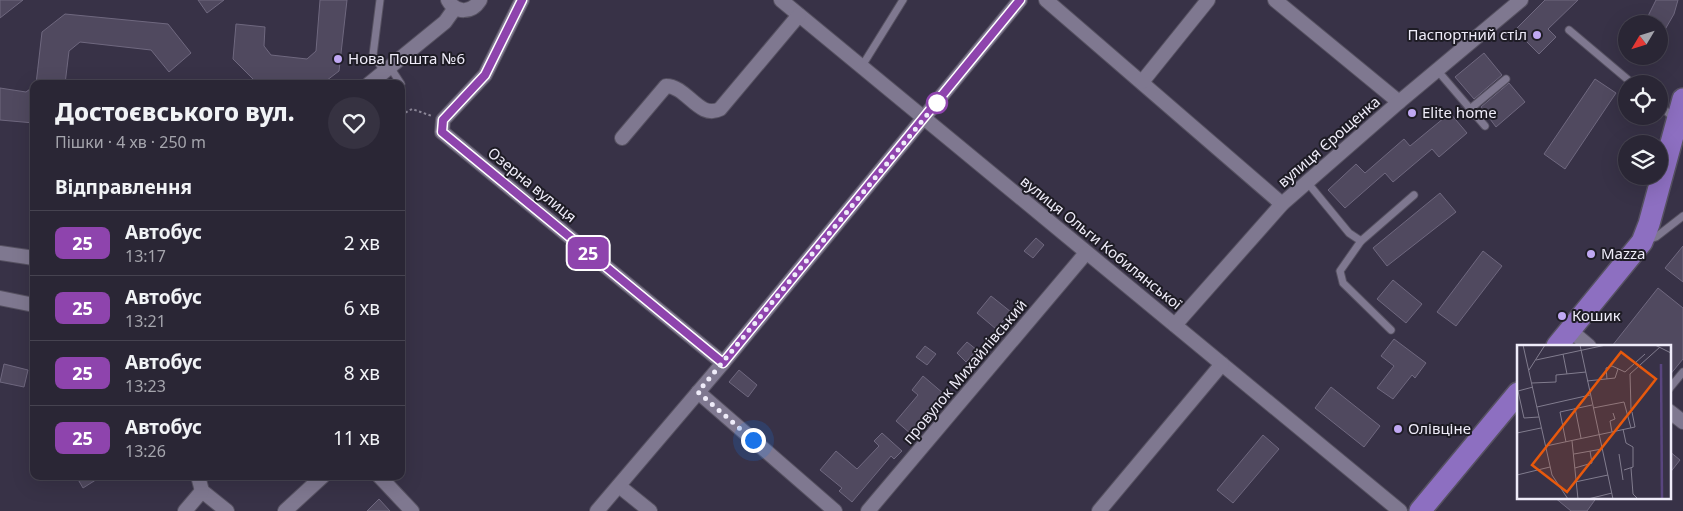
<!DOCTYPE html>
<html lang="uk">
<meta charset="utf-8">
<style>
body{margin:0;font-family:"Noto Sans",sans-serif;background:#363241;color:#f1f3f6;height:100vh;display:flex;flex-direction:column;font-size:19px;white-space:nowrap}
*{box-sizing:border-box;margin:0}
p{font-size:16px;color:#a5a5ad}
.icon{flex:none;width:28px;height:28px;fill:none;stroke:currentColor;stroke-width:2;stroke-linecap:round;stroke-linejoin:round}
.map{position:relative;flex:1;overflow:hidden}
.side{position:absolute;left:30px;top:80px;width:375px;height:400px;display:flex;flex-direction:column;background:#2a2635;border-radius:10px;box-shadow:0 5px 20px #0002,0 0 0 1px #464350}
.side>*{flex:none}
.badge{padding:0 10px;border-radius:8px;font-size:18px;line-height:32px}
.needle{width:32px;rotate:232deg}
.fabs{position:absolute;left:1618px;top:15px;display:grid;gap:10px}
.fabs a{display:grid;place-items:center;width:50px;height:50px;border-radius:50%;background:#2a2635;box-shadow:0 5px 20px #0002,0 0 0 1px #464350;font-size:25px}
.you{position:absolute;width:25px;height:25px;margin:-12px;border:4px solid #fff;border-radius:50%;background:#1a73e8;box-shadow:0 0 0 8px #1a73e833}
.map>.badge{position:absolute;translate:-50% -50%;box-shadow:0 0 0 2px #fff}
h2{padding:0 25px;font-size:19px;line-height:45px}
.round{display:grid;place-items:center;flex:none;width:52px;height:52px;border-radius:26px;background:#363241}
.overview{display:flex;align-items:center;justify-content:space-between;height:85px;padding:0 25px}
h1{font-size:24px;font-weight:800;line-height:38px}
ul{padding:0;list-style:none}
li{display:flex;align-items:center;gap:15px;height:65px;padding:0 25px;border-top:1px solid #464350}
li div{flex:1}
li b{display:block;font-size:19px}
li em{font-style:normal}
li .badge{min-width:55px;font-weight:700;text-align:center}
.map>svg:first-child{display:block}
.building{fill:#50495f;stroke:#6f687f}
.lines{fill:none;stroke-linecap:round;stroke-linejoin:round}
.service-casing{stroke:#565161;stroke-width:9}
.minor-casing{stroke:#565161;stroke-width:16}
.primary-casing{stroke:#565161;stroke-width:24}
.path{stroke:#8c8798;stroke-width:2;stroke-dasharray:2.5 2.5;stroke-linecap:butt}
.service{stroke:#7f7890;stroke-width:7}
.minor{stroke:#7f7890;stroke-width:14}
.primary{stroke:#8d6fc1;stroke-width:21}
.line-casing{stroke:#fff;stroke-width:11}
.line{stroke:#8e44ad;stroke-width:8}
.walk{stroke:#efecf9;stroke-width:5;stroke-dasharray:0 9}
.poi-dot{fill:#c0a8f3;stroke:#1e1c25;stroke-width:2}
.stop-dot{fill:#fff;stroke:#8e44ad;stroke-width:2.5}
.labels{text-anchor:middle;stroke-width:4;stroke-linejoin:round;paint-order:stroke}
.poi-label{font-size:15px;fill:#efecf9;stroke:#1e1c25;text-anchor:start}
.street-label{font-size:15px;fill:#efecf9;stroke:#1e1c25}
.inset-river{fill:none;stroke:#59457f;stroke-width:2.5}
.inset-road{fill:none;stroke:#817c8e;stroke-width:1}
.view{fill:#e8590c;fill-opacity:0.15;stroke:#e8590c;stroke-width:2.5}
.inset-edge{fill:none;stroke:#efecf9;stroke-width:2.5}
</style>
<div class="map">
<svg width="1683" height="511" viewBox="0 0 1683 511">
<rect width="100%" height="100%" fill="#383247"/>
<g class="building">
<path d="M0,0H23L0,18Z"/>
<path d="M198,0H224L207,13Z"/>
<path d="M320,0H347L339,71L322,84H284L254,80L233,59L236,24L265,27L264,46L271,55L307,59L316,51Z"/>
<path d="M1545,0H1578L1548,29L1556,37L1539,54L1515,30Z"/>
<path d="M1656,0H1678L1674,14L1659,40V24H1644Z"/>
<path d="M65,14L168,24L191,53L169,72L151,50L80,42L69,51L65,84H36L42,32Z"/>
<path d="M1484,53L1502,75L1474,99L1455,77Z"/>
<path d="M1595,79L1616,93L1565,169L1544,154Z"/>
<path d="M1509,83L1525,102L1496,127L1481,107Z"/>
<path d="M34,86V123L0,120V88L26,92Z"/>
<path d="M1450,113L1467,133L1439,157L1432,149L1393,182L1385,173L1345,208L1328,190L1356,164L1365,173L1404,139L1410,146Z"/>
<path d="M1440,193L1456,212L1387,266L1373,248Z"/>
<path d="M1036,238L1044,245L1033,258L1024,251Z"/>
<path d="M1683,246V282L1665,268Z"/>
<path d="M1483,251L1502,266L1456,326L1437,312Z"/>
<path d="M1393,280L1422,304L1406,323L1377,299Z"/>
<path d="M1658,288L1683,308V359L1669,376V346H1612Z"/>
<path d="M991,296L1011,312L996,329L977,313Z"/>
<path d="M1394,339L1426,363L1415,378L1412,375L1393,399L1377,388L1394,366L1381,356Z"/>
<path d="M967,342L977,350L966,362L957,353Z"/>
<path d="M925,346L936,354L927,365L916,357Z"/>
<path d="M4,364L28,370L24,387L0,382Z"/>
<path d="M739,370L757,385L748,397L729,382Z"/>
<path d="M923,376L944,394L911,434L896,421L918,395L912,390Z"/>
<path d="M1331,387L1380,426L1364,447L1315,408Z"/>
<path d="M882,433L902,451L894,459L891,456L852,502L839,491L842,488L820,470L836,451L857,469L879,446L874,441Z"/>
<path d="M1263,435L1279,449L1233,503L1217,490Z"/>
<path d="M1669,451L1680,460L1669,474Z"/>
<path d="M76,476H102L83,488Z"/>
<path d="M1554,497H1597L1587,511H1571Z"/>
<path d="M379,499L390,511H367Z"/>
</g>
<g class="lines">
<defs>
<g id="service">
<path d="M380,0L373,55L384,71"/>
<path d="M1569,30L1633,84"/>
<path d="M862,66L903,0"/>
<path d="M390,67L401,84"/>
<path d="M1437,70L1485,126"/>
<path d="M1659,105L1674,118"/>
<path d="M1470,109L1506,79"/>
<path d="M1307,182L1349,233L1361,241L1414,195"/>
<path d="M1647,240L1656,237L1683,216"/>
<path d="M1361,241L1340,271L1343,283L1391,330"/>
<path d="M1669,389L1683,372"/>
</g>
<g id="minor">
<path d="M448,0C456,14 472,13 480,0"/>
<path d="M522,0L485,75L443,120L442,132L723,363"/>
<path d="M781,0L1400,511"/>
<path d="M1046,0L1282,204"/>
<path d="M1275,0L1399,102"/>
<path d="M1142,82L1208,0"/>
<path d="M369,84L445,22L455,8"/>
<path d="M622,138L666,86C687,86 699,120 720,109L799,15"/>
<path d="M0,253L34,258"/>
<path d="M0,298L34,305"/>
<path d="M1175,325L1282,204L1399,102L1521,0"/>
<path d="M1570,330L1589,346"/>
<path d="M698,392L835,511"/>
<path d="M1669,411L1683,422"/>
<path d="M198,476L202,491L227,511"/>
<path d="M379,476L412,511"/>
<path d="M619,486L650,511"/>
<path d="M185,511L202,491"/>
<path d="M285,511L323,476"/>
<path d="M597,511L723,363L1020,0"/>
<path d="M868,511L1086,253"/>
<path d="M1099,511L1222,364"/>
</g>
<g id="primary">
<path d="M1557,346L1642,242L1649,224L1683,99"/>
<path d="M1420,511L1518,393"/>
</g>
</defs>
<use href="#service" class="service-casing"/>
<use href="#minor" class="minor-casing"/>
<use href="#primary" class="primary-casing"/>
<path class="path" d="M401,115L412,109L432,116"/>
<use href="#service" class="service"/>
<use href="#minor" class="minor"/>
<use href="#primary" class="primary"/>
</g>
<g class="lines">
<defs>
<path id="line" d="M522,0L485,75L443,120L442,132L723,363L1020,0"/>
</defs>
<use href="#line" class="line-casing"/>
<use href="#line" class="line"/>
<path class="walk" d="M753,440L698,392L937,103"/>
</g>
<g class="poi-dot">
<circle cx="1537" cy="35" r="5"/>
<circle cx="338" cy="59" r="5"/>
<circle cx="1412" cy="113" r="5"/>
<circle cx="1591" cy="254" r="5"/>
<circle cx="1562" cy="316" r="5"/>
<circle cx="1398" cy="429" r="5"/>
</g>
<circle class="stop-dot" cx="937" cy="103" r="10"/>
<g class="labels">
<g class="poi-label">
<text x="1527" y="40" text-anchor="end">Паспортний стіл</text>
<text x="348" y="64">Нова Пошта №6</text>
<text x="1422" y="118">Elite home</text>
<text x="1601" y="259">Mazza</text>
<text x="1572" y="321">Кошик</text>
<text x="1408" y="434">Олівціне</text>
</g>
<g class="street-label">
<text transform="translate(1329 142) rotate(-41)" y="5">вулиця Єрощенка</text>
<text transform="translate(532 185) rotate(39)" y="5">Озерна вулиця</text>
<text transform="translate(1101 243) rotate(39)" y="5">вулиця Ольги Кобилянської</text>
<text transform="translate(965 372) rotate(-50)" y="5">провулок Михайлівський</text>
</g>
</g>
<g transform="translate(1517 345)">
<rect width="154" height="154" fill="#383247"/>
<path class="inset-river" d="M144,19L145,154"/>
<path class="inset-road" d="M6,0L35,130L51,154M63,0L96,154M138,0L154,8M46,9L50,29M19,15L89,0M12,25L28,0M90,34L89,23L95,21L108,27L128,9M70,36L98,33L101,24M15,38L39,37V30L69,27M1,46L7,73L22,72M1,46L16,42M20,62L73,50M58,63L64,93M76,63L107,57L114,83M114,64L113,29L143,2M106,84L109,98L116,102V122L107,125M95,87L93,76L98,74L96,68M0,88L24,83M55,96L61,154M49,97L43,67L75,60M29,101L118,82L115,67M57,109L85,104M102,109L106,135M58,123L75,118L73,106M114,123L116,149L121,154M0,130L33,122M58,137L91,130M71,154L95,148"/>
<path class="view" d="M104,7L139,34L50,147L15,120Z"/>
<rect width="154" height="154" class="inset-edge"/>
</g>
</svg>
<div class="fabs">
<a><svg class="needle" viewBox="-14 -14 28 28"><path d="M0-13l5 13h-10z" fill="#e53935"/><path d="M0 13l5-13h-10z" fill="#a5a5ad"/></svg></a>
<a><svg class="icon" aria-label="locate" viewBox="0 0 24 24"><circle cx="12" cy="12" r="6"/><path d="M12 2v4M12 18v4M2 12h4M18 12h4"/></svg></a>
<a><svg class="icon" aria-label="layers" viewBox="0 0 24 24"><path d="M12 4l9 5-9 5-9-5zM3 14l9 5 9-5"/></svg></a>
</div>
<div class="you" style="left:753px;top:440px"></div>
<b class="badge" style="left:588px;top:253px;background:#8e44ad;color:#fff">25</b>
<section class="side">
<div class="overview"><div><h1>Достоєвського вул.</h1><p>Пішки · 4 хв · 250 m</p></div><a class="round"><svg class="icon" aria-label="heart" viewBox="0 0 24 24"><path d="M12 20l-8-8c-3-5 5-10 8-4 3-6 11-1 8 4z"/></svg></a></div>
<h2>Відправлення</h2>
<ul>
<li><span class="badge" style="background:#8e44ad;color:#fff">25</span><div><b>Автобус</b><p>13:17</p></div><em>2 хв</em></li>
<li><span class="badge" style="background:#8e44ad;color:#fff">25</span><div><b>Автобус</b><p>13:21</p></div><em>6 хв</em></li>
<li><span class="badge" style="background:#8e44ad;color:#fff">25</span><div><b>Автобус</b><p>13:23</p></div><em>8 хв</em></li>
<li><span class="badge" style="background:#8e44ad;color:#fff">25</span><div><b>Автобус</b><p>13:26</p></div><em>11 хв</em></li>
</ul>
</section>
</div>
